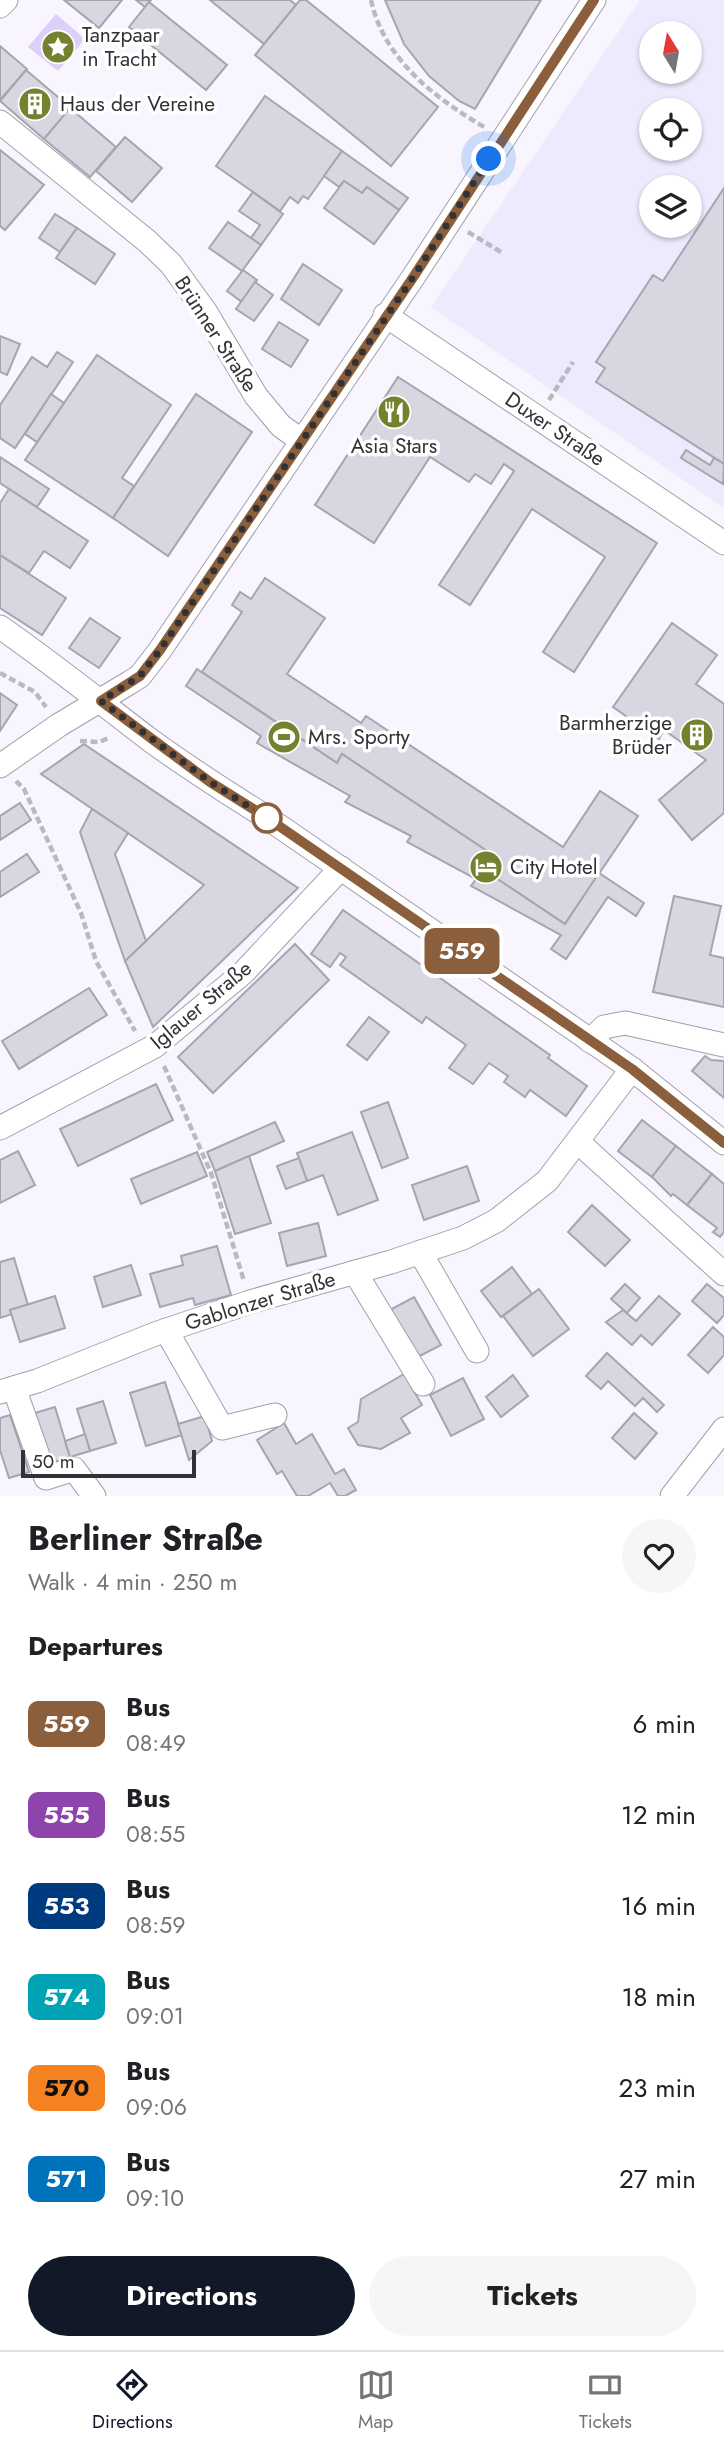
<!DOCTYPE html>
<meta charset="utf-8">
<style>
body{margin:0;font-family:Jost,sans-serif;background:#f6f6f6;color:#202124;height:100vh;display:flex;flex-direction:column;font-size:26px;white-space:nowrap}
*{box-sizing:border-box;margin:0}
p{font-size:23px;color:#757577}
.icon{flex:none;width:38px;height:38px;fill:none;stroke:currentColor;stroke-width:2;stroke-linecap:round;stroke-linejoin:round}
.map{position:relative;height:1496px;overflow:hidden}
.panel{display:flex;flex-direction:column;background:#fff;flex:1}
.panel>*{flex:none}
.badge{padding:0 14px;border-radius:10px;font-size:24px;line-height:46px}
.needle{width:46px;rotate:349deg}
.controls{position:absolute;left:639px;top:21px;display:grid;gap:14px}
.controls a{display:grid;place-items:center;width:63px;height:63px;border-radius:50%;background:#fff;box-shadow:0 2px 5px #0004;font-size:35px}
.scale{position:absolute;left:21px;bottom:18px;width:175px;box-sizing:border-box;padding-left:7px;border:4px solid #323135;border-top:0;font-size:19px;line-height:24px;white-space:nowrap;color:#323135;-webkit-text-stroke:5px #fff;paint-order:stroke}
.you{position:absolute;width:35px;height:35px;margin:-18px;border:5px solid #fff;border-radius:50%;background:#1a73e8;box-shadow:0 0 0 10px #1a73e833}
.map>.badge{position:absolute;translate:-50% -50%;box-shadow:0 0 0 4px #fff}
h2{padding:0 28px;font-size:26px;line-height:63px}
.round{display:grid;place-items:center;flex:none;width:74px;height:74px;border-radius:37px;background:#f6f6f6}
.overview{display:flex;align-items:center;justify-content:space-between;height:119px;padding:0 28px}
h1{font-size:33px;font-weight:700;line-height:52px}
.cta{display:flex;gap:14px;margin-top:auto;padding:14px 28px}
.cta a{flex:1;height:80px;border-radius:42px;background:#111827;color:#fff;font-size:28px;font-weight:700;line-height:80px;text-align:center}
.cta a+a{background:#f6f6f6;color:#202124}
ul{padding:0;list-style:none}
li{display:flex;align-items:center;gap:21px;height:91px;padding:0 28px}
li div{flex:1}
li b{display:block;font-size:26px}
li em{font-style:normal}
li .badge{min-width:77px;font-weight:700;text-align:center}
.dock{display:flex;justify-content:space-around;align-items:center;height:98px;border-top:2px solid #e0e0e0;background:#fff;font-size:19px;color:#757577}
.dock a{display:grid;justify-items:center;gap:4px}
.dock .current{color:#111827}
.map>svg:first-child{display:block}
.built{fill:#eee9fc;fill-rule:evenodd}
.green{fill:#dcd0fa}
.building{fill:#d9d6e1;stroke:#a7a4af;stroke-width:2}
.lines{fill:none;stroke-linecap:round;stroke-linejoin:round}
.minor-casing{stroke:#a29faa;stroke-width:25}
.path{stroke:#bbb8c0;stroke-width:4.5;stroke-dasharray:7 3.5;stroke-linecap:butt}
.minor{stroke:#fff;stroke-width:23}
.line-casing{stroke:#fff;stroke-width:16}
.line{stroke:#8b5e3c;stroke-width:10}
.walk{stroke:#323135;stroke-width:7;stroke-dasharray:0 12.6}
.stop-dot{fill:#fff;stroke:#8b5e3c;stroke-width:3.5}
.labels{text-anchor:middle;stroke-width:7;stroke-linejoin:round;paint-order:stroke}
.poi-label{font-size:21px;fill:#323135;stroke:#fff;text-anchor:start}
.street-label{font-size:21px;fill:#323135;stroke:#fff}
</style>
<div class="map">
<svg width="724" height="1496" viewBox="0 0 724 1496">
<rect width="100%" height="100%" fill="#f8f5fe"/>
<path class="built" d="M640,0H724V508L431,307ZM651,33H690V72H651ZM651,110H690V149H651ZM651,187H690V226H651Z"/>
<path class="green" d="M56,14L85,39L58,71L28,47Z"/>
<g class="building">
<path d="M64,0H122L99,28Z"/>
<path d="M136,0H151L145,7Z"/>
<path d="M210,0H290L296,5L264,44Z"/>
<path d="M300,0H306L438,107L391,166L255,55Z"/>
<path d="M385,0H541L475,109L459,101L429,76L404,44Z"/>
<path d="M149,2L227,65L206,90L129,27Z"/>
<path d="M0,46L27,69L0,100Z"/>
<path d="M26,70L71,108L44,139L0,101Z"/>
<path d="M265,96L342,151L308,199L303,196L298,203L290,197L280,211L216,166Z"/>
<path d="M70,108L116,147L90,177L44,139Z"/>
<path d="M125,137L162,168L132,202L96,171Z"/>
<path d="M0,150L44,185L5,230L0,226Z"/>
<path d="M342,151L408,198L399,210L367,187L362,193L344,181L339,187L324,176Z"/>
<path d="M344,181L362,193L367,187L399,210L374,244L324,208Z"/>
<path d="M724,188V464L596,382L605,368L596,362L653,275L663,281Z"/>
<path d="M253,192L283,214L261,245L251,238L260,225L239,211Z"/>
<path d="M55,214L77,228L60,252L39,238Z"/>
<path d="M228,222L261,245L242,271L209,248Z"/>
<path d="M77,228L115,254L95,284L56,258Z"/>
<path d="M303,264L342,290L319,325L281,299Z"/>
<path d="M243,270L257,280L242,302L227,291Z"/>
<path d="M255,282L273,295L254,321L236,309Z"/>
<path d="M279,322L308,340L291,367L262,349Z"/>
<path d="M0,336L20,344L7,375L0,372Z"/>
<path d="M57,352L73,362L15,448L0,438V405L32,357L47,367Z"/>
<path d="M97,355L171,405L122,478L134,486L113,518L25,460Z"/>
<path d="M398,377L657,543L574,672L543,652L605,557L532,509L470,605L439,585L514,471L504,464L491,484L475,474L469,482L430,457L374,543L315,505Z"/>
<path d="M51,394L64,403L37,442L25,434Z"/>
<path d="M196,394L252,432L168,556L113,518Z"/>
<path d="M686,450L710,465L714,458L724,464L723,484L681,458Z"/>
<path d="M0,457L49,489L37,507L0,483Z"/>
<path d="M9,489L88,541L70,568L44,551L29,573L0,555V503Z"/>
<path d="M0,555L66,598L42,635L0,608Z"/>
<path d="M265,578L325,618L287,674L361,723L366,716L563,847L600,791L638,816L565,924L481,868L490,853L342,754L337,763L202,672L242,612L232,605L240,592L251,599Z"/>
<path d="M90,618L120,638L99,668L69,648Z"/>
<path d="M672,623L717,655L696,684L724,704V813L692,840L659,800L706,760L664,730L659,739L613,707Z"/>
<path d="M197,669L337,763L342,754L490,853L481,868L565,924L599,873L644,903L636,916L608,897L566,959L551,949L561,935L471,886L476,879L407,842L411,836L345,802L350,796L257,743L261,736L186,686Z"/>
<path d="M0,693L17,705L0,731Z"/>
<path d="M84,744L298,888L153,1027L125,961L204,885L41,774Z"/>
<path d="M20,803L31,820L0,840V816Z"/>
<path d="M92,809L128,833L115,854L146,941L125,961L80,832Z"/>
<path d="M27,854L39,872L0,897V872Z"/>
<path d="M674,896L721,906L710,955L724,958V1007L653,992Z"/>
<path d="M343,910L550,1055L548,1058L587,1086L566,1116L530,1090L525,1097L504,1082L508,1076L489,1063L473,1084L449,1068L466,1045L426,1017L422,1023L340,965L346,957L340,953L330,967L311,954Z"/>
<path d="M295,944L329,980L213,1093L178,1057Z"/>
<path d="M89,988L107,1015L19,1069L2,1041Z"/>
<path d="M369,1017L389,1032L367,1060L347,1045Z"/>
<path d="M705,1056L711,1060L724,1061V1098L692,1071Z"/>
<path d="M156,1084L173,1120L78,1166L60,1129Z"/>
<path d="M388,1102L408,1158L382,1168L361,1112Z"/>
<path d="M642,1120L676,1146L652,1177L618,1151Z"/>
<path d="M275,1122L284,1141L215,1171L207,1152Z"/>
<path d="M352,1132L378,1200L338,1215L323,1175L307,1181L297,1153Z"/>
<path d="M676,1146L712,1174L687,1205L673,1194L671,1196L652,1177Z"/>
<path d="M18,1151L35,1185L0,1203V1160Z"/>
<path d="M197,1152L207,1176L141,1204L131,1179Z"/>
<path d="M249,1156L271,1223L235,1234L215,1171Z"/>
<path d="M299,1158L307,1181L286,1189L277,1166Z"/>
<path d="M467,1166L479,1201L424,1220L412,1185Z"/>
<path d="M712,1174L724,1184V1232L720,1237L713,1232L717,1228L687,1205Z"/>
<path d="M592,1205L630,1240L605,1266L568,1232Z"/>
<path d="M318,1223L326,1256L287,1266L279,1233Z"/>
<path d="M217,1246L231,1295L195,1305L193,1298L160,1307L150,1274L183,1265L181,1256Z"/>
<path d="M14,1258L28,1305L10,1310L12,1314L0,1318V1262Z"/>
<path d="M131,1265L141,1295L103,1307L94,1277Z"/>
<path d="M512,1267L532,1294L501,1317L481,1291Z"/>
<path d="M625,1284L640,1298L627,1313L611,1299Z"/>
<path d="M707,1284L724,1298V1315L717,1323L692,1301Z"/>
<path d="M539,1289L569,1329L533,1356L503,1316Z"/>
<path d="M55,1296L65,1328L20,1342L10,1310Z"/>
<path d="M659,1296L680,1314L652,1345L641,1335L632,1345L606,1322L623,1310L636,1321Z"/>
<path d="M414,1297L441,1345L414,1359L388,1311Z"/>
<path d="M713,1327L724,1337V1355L708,1373L688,1355Z"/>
<path d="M607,1353L664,1405L657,1412L643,1398L635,1406L608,1381L601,1389L586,1376Z"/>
<path d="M404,1374L422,1405L401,1418L410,1433L381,1449L358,1445L348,1428L358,1422L361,1399Z"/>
<path d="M513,1375L528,1396L501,1417L486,1397Z"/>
<path d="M463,1378L484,1419L451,1436L430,1395Z"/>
<path d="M165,1382L182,1435L146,1446L130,1393Z"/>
<path d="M103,1401L116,1443L90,1451L77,1409Z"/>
<path d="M55,1407L70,1457L51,1463L35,1413Z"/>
<path d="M634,1413L657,1433L635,1459L612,1438Z"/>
<path d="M10,1415L29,1472L9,1478L0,1450V1418Z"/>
<path d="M205,1416L212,1441L189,1460L178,1424Z"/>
<path d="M284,1423L296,1444L312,1434L335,1474L344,1469L356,1490L345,1496H338L330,1483L308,1496H297L282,1471L277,1474L257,1440Z"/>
<path d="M85,1434L90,1451L70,1457L65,1441Z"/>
</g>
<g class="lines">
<defs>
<g id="minor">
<path d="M0,6L6,0"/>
<path d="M0,122L147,241L171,264L205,311L256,396L281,426L302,441"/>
<path d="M385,315L724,543"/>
<path d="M0,627C52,663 100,702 150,740C187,767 226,792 266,817L632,1069L724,1143"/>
<path d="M0,766L59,725L129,683L140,676L160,650L414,276L594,0"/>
<path d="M590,1041L604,1027L625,1023L724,1045"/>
<path d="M0,1128L155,1046L243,973L341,868"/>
<path d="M578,1142L724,1274"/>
<path d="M420,1252L477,1351"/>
<path d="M355,1272L423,1384"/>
<path d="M166,1330L222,1428L275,1415"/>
<path d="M14,1388L46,1478L74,1469L94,1496"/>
<path d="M0,1392L37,1381L155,1334L250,1302L391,1262L463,1238L496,1221L547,1181L632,1069"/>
<path d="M672,1496L724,1429"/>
</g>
</defs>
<use href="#minor" class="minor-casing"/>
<g class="path">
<path d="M371,0C384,60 436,99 486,128"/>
<path d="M468,232L501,252"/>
<path d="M549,400L573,362"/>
<path d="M0,673L35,692L46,707"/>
<path d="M80,741L99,742L109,738"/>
<path d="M16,781L24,789L81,913L96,961L135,1031"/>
<path d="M164,1066L211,1173L244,1281"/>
</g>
<use href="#minor" class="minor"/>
</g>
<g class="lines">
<defs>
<path id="line" d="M594,0L414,276L160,650L140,676L101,701L210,782L266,817L632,1069L724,1143"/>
</defs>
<use href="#line" class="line-casing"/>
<use href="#line" class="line"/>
<path class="walk" d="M267,818L210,782L101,701L140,676L160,650L414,276L489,159"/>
</g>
<defs>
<symbol id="sight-disc" viewBox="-11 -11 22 22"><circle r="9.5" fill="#748230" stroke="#fff"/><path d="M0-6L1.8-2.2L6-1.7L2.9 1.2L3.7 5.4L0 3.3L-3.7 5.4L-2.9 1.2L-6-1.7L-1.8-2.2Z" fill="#fff"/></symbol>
<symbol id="building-disc" viewBox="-11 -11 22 22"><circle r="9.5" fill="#748230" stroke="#fff"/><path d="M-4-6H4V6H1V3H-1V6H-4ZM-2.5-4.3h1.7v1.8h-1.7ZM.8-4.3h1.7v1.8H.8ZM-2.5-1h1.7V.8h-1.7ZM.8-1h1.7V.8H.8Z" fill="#fff"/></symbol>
<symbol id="restaurant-disc" viewBox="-11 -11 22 22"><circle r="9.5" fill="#748230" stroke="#fff"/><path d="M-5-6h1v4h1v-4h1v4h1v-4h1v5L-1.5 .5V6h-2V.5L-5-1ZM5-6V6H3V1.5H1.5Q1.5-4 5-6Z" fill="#fff"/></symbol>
<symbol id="stadium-disc" viewBox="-11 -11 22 22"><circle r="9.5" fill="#748230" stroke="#fff"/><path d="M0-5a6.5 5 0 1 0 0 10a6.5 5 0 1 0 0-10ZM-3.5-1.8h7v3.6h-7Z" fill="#fff"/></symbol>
<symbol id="hotel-disc" viewBox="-11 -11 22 22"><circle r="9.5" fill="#748230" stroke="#fff"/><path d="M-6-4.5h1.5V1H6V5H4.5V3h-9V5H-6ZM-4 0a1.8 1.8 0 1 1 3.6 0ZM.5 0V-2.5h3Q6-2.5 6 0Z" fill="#fff"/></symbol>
</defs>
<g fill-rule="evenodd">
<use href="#sight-disc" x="39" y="28" width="38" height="38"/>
<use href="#building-disc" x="16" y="85" width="38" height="38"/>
<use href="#restaurant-disc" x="375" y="393" width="38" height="38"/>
<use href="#building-disc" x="678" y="716" width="38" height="38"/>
<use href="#stadium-disc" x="265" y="718" width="38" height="38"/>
<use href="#hotel-disc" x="467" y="848" width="38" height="38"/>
</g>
<circle class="stop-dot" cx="267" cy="818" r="14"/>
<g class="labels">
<g class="poi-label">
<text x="82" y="42">Tanzpaar<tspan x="82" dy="24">in Tracht</tspan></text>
<text x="60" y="111">Haus der Vereine</text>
<text x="394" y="453" text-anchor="middle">Asia Stars</text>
<text x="672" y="730" text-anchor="end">Barmherzige<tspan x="672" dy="24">Brüder</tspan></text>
<text x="308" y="744">Mrs. Sporty</text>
<text x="510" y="874">City Hotel</text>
</g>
<g class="street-label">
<text transform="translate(216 334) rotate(57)" y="7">Brünner Straße</text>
<text transform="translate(555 429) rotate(34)" y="7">Duxer Straße</text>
<text transform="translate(201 1005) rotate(-40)" y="7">Iglauer Straße</text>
<text transform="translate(260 1301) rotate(-17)" y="7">Gablonzer Straße</text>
</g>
</g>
</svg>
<div class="controls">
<a><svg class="needle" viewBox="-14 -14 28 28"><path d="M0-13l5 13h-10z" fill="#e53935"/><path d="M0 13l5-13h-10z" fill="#757577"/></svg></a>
<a><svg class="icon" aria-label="locate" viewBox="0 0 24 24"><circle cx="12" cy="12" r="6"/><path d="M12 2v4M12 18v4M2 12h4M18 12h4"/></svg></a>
<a><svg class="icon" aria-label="layers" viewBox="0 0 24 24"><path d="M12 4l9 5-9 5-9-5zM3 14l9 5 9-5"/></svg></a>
</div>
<div class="scale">50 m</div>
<div class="you" style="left:489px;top:159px"></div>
<b class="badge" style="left:462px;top:951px;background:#8b5e3c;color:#fff">559</b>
</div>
<section class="panel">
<div class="overview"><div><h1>Berliner Straße</h1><p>Walk · 4 min · 250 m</p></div><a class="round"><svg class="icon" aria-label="heart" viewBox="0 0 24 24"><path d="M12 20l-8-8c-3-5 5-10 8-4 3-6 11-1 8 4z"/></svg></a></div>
<h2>Departures</h2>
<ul>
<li><span class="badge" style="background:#8b5e3c;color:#fff">559</span><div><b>Bus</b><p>08:49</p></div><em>6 min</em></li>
<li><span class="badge" style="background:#8e44ad;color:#fff">555</span><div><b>Bus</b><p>08:55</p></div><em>12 min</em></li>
<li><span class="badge" style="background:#003b80;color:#fff">553</span><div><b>Bus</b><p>08:59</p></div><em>16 min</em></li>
<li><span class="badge" style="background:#00a3b4;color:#fff">574</span><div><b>Bus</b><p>09:01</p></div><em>18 min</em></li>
<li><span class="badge" style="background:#f58220;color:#111">570</span><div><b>Bus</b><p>09:06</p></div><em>23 min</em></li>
<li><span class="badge" style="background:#0072bc;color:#fff">571</span><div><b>Bus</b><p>09:10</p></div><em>27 min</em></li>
</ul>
<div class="cta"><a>Directions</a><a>Tickets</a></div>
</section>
<nav class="dock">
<a class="current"><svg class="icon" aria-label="directions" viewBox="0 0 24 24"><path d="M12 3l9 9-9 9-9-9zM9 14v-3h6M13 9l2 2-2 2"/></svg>Directions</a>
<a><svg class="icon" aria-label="map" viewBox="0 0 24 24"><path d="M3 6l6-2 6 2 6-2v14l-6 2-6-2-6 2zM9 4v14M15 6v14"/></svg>Map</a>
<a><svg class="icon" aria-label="tickets" viewBox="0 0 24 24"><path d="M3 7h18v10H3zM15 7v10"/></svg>Tickets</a>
</nav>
